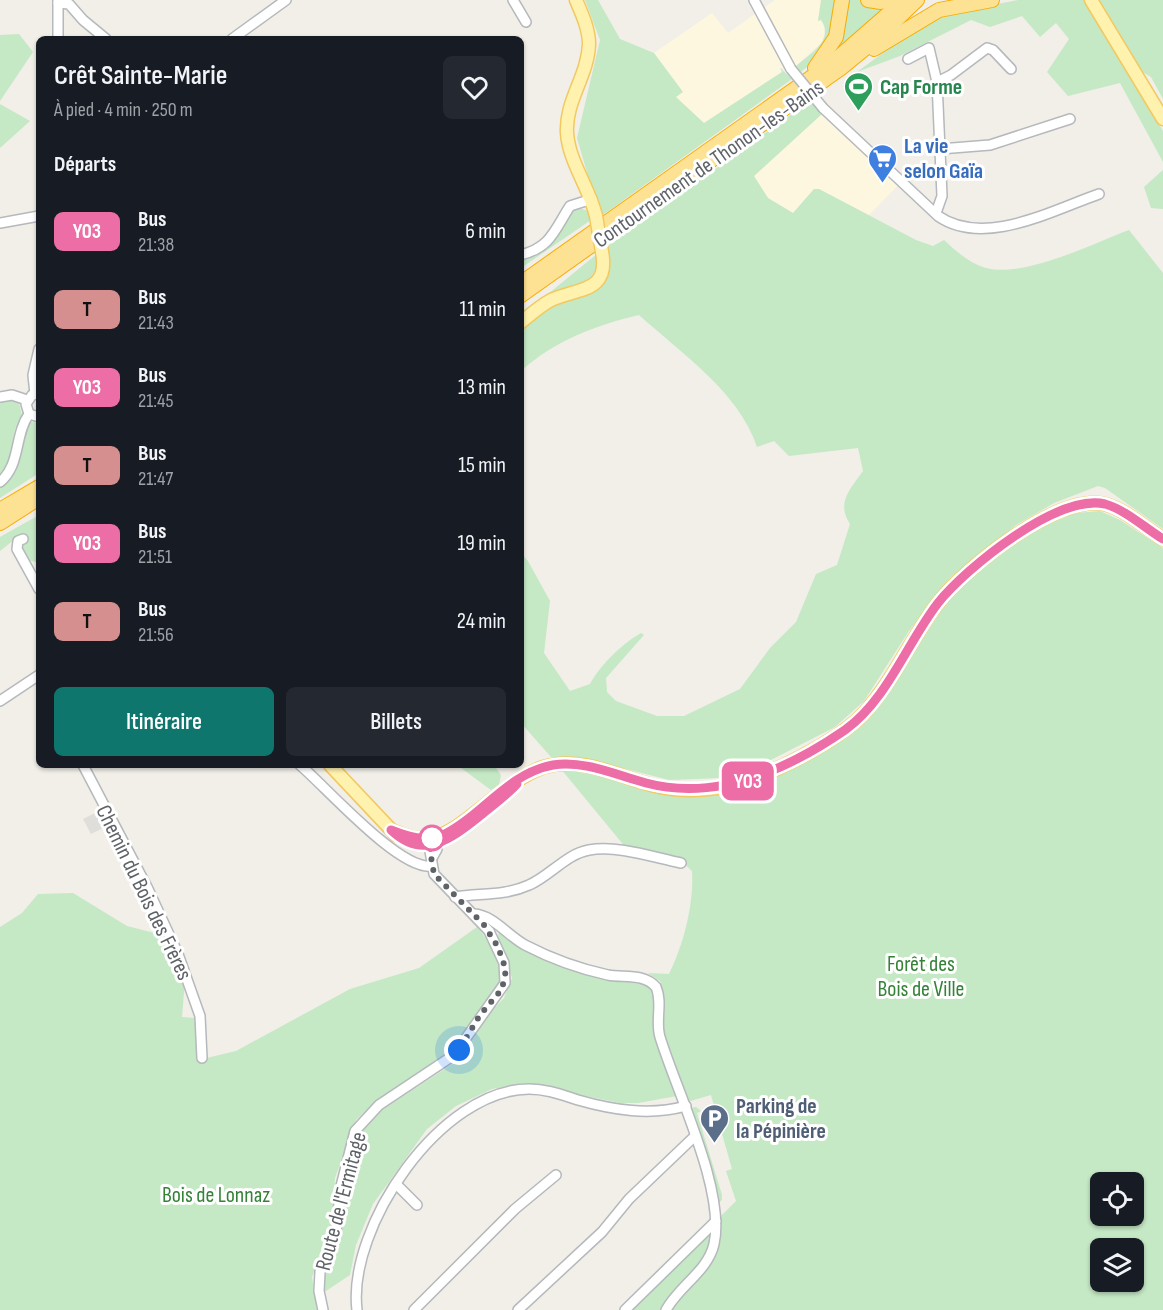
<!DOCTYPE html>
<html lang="fr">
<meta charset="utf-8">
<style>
body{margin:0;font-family:"Sofia Sans Condensed",sans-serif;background:#242831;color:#f1f3f6;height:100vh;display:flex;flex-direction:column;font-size:22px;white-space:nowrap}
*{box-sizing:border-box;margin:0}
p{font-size:20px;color:#9ea1a6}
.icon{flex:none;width:33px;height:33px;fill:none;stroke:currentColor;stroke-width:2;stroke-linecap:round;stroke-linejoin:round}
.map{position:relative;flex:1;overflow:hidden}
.details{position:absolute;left:36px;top:36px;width:488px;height:732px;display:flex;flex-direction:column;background:#171b24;border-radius:9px;box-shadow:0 2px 4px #0004}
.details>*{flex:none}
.badge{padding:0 12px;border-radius:9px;font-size:21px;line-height:39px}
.controls{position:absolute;left:1090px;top:1172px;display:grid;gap:12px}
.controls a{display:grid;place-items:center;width:54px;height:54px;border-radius:9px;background:#171b24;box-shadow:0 2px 4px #0004;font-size:30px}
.you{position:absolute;width:30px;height:30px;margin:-15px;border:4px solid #fff;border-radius:50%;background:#1a73e8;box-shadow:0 0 0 9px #1a73e833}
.map>.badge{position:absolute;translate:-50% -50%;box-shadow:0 0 0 3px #fff}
h2{padding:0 18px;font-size:22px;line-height:54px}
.round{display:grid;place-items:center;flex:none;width:63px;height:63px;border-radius:9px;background:#242831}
.summary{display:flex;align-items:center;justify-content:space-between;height:102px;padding:0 18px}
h1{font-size:28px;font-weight:600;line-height:45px}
.button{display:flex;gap:12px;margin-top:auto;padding:12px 18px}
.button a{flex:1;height:69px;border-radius:9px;background:#0f766e;color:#fff;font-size:24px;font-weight:600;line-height:69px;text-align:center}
.button a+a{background:#242831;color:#f1f3f6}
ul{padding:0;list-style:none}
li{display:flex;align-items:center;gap:18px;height:78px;padding:0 18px}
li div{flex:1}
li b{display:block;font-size:22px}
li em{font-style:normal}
li .badge{min-width:66px;font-weight:700;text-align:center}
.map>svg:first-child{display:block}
.commercial{fill:#fef7e0}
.industrial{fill:#e0deda}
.green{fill:#c5e8c5;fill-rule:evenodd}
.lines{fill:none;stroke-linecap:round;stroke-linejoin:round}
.minor-casing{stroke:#b5b8bc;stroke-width:12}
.major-casing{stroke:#f2c960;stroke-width:15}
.highway-casing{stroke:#f9ab00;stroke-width:16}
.minor{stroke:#fff;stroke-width:9}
.major{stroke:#fff2af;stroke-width:12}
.highway{stroke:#fde293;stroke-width:14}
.minor-bridge-casing{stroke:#b5b8bc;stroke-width:12;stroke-linecap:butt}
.major-bridge-casing{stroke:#f2c960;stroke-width:15;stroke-linecap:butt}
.minor-bridge{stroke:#fff;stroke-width:9}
.major-bridge{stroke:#fff2af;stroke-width:12}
.line-casing{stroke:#fff;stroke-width:14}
.line{stroke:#ed6da6;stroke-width:9}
.walk{stroke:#5f6368;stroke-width:6;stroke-dasharray:0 10.8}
.stop-dot{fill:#fff;stroke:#ed6da6;stroke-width:3}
.labels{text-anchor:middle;stroke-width:6;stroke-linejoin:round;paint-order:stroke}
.leisure-label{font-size:22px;font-weight:bold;fill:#27864d;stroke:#fff;text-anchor:start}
.shop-label{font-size:22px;font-weight:bold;fill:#366cbe;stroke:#fff;text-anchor:start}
.street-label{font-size:22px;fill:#5f6368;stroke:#fff}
.park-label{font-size:22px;fill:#348238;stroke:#fff}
.service-label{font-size:22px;font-weight:bold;fill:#4e5e75;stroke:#fff;text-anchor:start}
</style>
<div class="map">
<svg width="1163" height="1310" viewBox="0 0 1163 1310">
<rect width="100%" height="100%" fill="#f1efe8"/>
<g class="commercial">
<path d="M775,0H821L818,21L821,20L825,26L823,41L796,66L780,68L782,72L704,123L675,97L682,91L654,53L712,13L728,33Z"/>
<path d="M822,114L898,185L869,215L819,189H814L793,213L768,198L754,176Z"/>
</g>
<path class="industrial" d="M97,812L105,827L91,834L83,819Z"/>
<g class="green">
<path d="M585,0H598L620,39L654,53L683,92L676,97L704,123L782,72L780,68L792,79L600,217L577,138L600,40Z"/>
<path d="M821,0H838C834,34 827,50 801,72L796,66C810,54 835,40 821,20L818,21Z"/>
<path d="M845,0H862L887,6L838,49Z"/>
<path d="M1018,0H1084L1163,131V162L1120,83L1068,96L1047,72L1069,39L1056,23L1040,37L1022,16L990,27L971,20L900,56L857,72L921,25L941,15Z"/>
<path d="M1098,0H1163V99L1151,77L1139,70Z"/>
<path d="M19,34L33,52L0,101V35Z"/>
<path d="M810,101L822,114L754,176L768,198L793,213L814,189H819L916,240L933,246L944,240C957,252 969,263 986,268C1024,278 1092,244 1129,230L1163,273V529L1105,488L1098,486L1054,503L1016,525L951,577L909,631L864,701L835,727L763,764L720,778L669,780L580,757H551L521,723V553L528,561L550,601L544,653L570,691L590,684C601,664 622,644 641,633L644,635L606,678L607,692L616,701L657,716H684L740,689L770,648L796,622L816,574L837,565L850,524C836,503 850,489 863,471L858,448L789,456L774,441L757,447C739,392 681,353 639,315C596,325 554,341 521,371V329C531,321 541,312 551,306C585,287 616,302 606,247Z"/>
<path d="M0,104L30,121L0,148Z"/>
<path d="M1163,170V209L1151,208L1144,187Z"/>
<path d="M579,208L588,211L591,220L521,268L520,257L527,256L572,211Z"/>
<path d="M597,254L596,269L588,282L521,316Z"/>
<path d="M0,399L15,400L19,403L22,415L15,429L8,463L0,477Z"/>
<path d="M31,422L39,423V473L0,498V488C28,470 12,436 31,422Z"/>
<path d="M1100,511L1120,520L1163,548V1310H672C697,1270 721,1271 720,1217L736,1201L726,1171L732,1169L711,1095L687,1102L664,1036L661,982L648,973L669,974C684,944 694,904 692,871L678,858L626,848L561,769C596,770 629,785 663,792C718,802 764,781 810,756C833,744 852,733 871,715L954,592L1006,548L1033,530L1076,513ZM1101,1182H1134V1215H1101ZM1101,1248H1134V1281H1101Z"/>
<path d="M39,515V563L24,559L15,539L0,551V537Z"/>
<path d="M457,765H494L501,775L499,785L491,790Z"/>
<path d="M73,893L127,926L166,936L185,980L182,1017L195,1018L198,1060L236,1051L350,989L419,968L477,927L493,947L500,964V983L452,1050L372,1105L356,1120L335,1178L333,1221L329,1235L312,1277L317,1310H0V927L22,913L38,894Z"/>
<path d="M499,932L517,945L643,982L654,991L677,1096L638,1103H620L523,1083L492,1089L456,1106L427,1129L373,1204L356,1245L350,1275L323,1293C324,1267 334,1255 341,1231C344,1221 343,1210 343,1199C346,1168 354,1133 379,1112L460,1059L484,1019L504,998L512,978L498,936Z"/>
<path d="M696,1107L701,1111L697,1113L722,1195V1200L717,1204L689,1108Z"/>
<path d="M711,1230C713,1262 677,1285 660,1310H631Z"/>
</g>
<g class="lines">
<defs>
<g id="minor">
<path d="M58,0V39"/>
<path d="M513,0L526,22"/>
<path d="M754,0L791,69"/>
<path d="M58,3L69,4L83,20L106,39"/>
<path d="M232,39L286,0"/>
<path d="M908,59L929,48L937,82L942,196L936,213"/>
<path d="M937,82L951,75L987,48L993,50L1011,69"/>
<path d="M823,108L938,216C984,248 1053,210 1099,194"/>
<path d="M940,149L990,145L1070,119"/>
<path d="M0,223L39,216"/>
<path d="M520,255C551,248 555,229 570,206L592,199"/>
<path d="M35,394L33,375L39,349"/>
<path d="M38,394L32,395L26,404L29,414L39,417"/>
<path d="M0,397L12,395L27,400"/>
<path d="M0,482C21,465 14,435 29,414"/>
<path d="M23,539L18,541L17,549L39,589"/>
<path d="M0,701L39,675"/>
<path d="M83,765L147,887L178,954L200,1016L202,1058"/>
<path d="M300,765C326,787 399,870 431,866"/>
<path d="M432,858L437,849L435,838"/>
<path d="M455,897C480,893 505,896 529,885C550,876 566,854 589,850C618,845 652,857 681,863"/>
<path d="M474,914C493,915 508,936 525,945C550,958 580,969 608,975C624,978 644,973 656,987C663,1003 655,1021 660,1037C676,1090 726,1191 714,1244C708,1271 679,1286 666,1310"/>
<path d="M396,1184L417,1205"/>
<path d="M323,1310L319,1291L320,1272L336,1232L341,1186L355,1131L379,1105L454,1055L505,983L504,963L489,931L434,874L430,851L432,838"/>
<path d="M357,1310C347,1227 441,1089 529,1089C547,1089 562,1095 578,1100C613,1110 650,1116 686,1106"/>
<path d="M414,1310L515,1209L556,1175"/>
<path d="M518,1310L602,1232L629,1199L695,1136"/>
<path d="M625,1310L716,1221"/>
</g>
<g id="major">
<path d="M576,0C582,14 589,29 589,44C588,76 565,101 567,133C569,162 589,187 596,216"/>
<path d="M1091,0L1163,119"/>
<path d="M520,323C530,315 540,306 551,300C577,288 610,293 602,252"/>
<path d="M330,765L396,835"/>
<path d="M391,830C404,835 417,841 431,838C463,833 504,780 544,767C583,755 623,779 660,787C689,793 724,790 752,779C783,768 841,738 863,714C893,682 911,638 938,603C965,568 1057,494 1104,504C1125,509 1145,528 1163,539"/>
</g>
<g id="highway">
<path d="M868,0L881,2L891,0"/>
<path d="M874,49L939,10L992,0"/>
<path d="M815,68L836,37L842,0"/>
<path d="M520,284L833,62L904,0"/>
<path d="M520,296L841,68L874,41L917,0"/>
<path d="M0,510L39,487"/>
<path d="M0,523L39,498"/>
</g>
</defs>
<use href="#minor" class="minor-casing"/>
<use href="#major" class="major-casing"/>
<use href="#highway" class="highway-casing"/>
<use href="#minor" class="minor"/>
<use href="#major" class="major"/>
<use href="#highway" class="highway"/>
<defs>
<path id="minor-bridge" d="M791,69L823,108"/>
<path id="major-bridge" d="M596,216L602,252"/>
</defs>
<use href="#minor-bridge" class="minor-bridge-casing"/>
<use href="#major-bridge" class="major-bridge-casing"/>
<use href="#minor-bridge" class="minor-bridge"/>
<use href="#major-bridge" class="major-bridge"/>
</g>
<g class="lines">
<defs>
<path id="line" d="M517,784C506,796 493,805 481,815C453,837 424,862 391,830C409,837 424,842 443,835C482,816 508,773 553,765C584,760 616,775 646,783C717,802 787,770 845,730C887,700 907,643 938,603C966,568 1058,493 1105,504C1126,510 1145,528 1163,539"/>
</defs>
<use href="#line" class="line-casing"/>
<use href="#line" class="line"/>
<path class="walk" d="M432,838L430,851L434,874L484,925L498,947L506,970L502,989L480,1015L459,1050"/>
</g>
<defs>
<symbol id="stadium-pin" viewBox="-11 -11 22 30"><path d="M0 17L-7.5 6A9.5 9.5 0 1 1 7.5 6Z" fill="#2e9e5b" stroke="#fff"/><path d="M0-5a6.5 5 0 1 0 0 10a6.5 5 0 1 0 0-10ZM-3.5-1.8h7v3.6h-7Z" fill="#fff"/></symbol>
<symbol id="supermarket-pin" viewBox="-11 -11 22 30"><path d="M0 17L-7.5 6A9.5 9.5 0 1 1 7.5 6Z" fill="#3f7fe0" stroke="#fff"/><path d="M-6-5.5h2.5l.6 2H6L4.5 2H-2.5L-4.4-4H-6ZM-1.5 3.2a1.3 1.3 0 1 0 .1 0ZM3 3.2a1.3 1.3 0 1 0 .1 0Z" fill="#fff"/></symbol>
<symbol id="parking-pin" viewBox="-11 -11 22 30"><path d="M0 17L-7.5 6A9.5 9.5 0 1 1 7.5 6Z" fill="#5c6f8a" stroke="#fff"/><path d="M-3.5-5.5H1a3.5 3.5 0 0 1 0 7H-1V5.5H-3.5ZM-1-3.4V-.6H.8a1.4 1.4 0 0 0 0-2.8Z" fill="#fff"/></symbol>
</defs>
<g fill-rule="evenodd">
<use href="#stadium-pin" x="842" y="70" width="33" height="45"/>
<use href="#supermarket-pin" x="866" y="142" width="33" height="45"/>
<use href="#parking-pin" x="698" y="1102" width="33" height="45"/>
</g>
<circle class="stop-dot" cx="432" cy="838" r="12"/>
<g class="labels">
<g class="leisure-label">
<text x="880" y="94">Cap Forme</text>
</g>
<g class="shop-label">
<text x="904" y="153">La vie<tspan x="904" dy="25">selon Gaïa</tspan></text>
</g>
<g class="street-label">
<text transform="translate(708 163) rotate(-35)" y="8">Contournement de Thonon-les-Bains</text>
<text transform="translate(145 892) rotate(64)" y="8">Chemin du Bois des Frères</text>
<text transform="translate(340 1201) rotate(-75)" y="8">Route de l'Ermitage</text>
</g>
<g class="park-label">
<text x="921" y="971">Forêt des<tspan x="921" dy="25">Bois de Ville</tspan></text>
<text x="216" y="1202">Bois de Lonnaz</text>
</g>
<g class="service-label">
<text x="736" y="1113">Parking de<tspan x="736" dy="25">la Pépinière</tspan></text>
</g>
</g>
</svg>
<div class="controls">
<a><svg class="icon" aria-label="locate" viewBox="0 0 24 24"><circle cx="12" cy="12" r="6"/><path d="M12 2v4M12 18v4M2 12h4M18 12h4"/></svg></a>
<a><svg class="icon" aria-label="layers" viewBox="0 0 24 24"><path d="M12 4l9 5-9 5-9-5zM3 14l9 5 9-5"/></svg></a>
</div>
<div class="you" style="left:459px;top:1050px"></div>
<b class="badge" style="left:748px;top:781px;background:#ed6da6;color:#fff">Y03</b>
<section class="details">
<div class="summary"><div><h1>Crêt Sainte-Marie</h1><p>À pied · 4 min · 250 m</p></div><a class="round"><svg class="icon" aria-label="heart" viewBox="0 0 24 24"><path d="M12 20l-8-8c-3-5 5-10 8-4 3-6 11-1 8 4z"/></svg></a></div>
<h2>Départs</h2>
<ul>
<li><span class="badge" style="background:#ed6da6;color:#fff">Y03</span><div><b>Bus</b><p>21:38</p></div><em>6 min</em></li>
<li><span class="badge" style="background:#d58f8f;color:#111">T</span><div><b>Bus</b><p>21:43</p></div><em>11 min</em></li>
<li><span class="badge" style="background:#ed6da6;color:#fff">Y03</span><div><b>Bus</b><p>21:45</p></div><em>13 min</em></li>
<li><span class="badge" style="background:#d58f8f;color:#111">T</span><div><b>Bus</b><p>21:47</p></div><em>15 min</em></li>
<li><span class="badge" style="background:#ed6da6;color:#fff">Y03</span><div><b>Bus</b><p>21:51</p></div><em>19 min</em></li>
<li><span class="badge" style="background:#d58f8f;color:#111">T</span><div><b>Bus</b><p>21:56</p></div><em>24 min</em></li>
</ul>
<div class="button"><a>Itinéraire</a><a>Billets</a></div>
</section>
</div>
